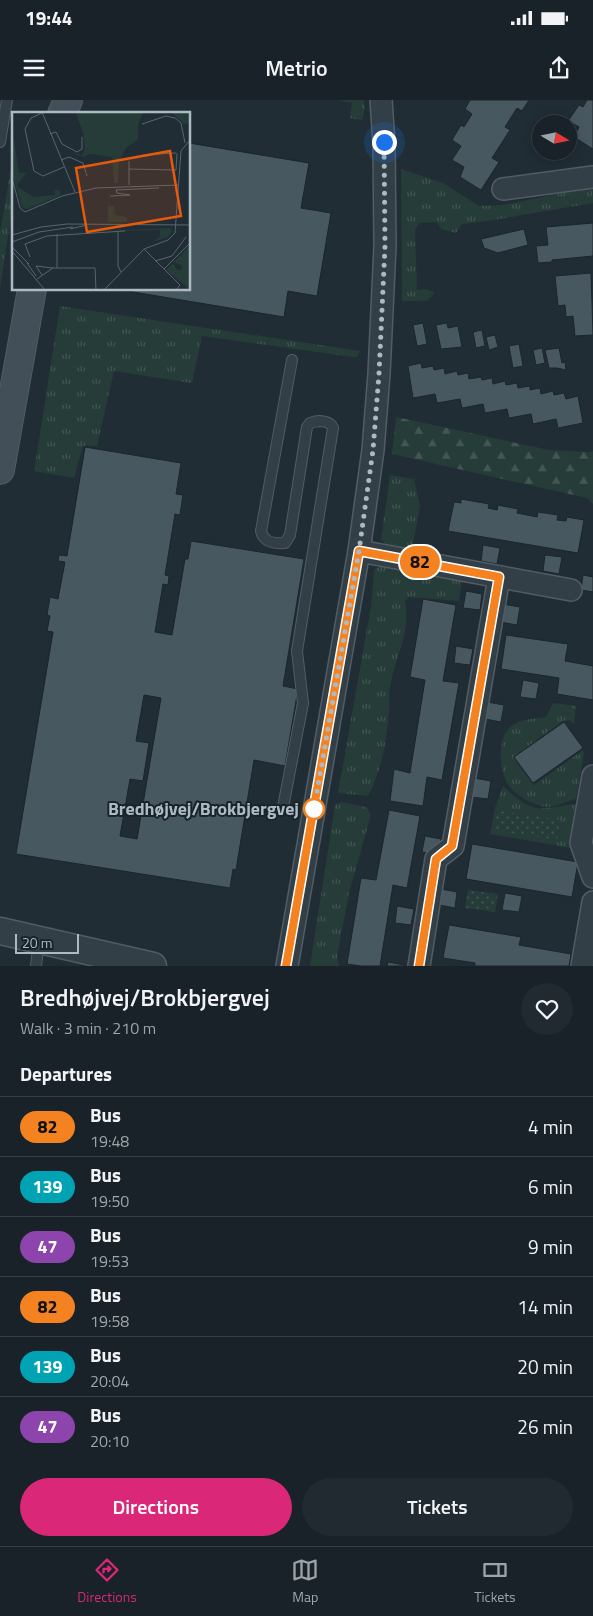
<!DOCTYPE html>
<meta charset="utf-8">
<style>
body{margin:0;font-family:"Titillium Web",sans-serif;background:#212a30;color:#f1f3f6;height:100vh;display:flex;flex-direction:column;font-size:19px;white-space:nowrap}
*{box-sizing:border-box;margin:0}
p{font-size:16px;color:#9fa4a8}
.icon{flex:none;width:28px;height:28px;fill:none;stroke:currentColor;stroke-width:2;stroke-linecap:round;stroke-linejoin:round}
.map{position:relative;height:866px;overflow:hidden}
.details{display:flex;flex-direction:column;background:#182228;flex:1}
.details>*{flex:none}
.badge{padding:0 10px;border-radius:16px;font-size:18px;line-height:32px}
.needle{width:32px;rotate:100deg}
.fabs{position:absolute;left:532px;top:15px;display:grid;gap:10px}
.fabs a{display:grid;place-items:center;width:45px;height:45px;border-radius:50%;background:#182228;box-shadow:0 2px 12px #0003,0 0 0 1px #363f45;font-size:25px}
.scale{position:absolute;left:15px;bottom:12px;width:64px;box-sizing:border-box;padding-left:5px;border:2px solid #adbac3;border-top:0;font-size:14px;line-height:18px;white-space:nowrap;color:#adbac3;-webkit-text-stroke:4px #19232a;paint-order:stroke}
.you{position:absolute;width:25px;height:25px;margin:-12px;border:4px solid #fff;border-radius:50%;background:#1a73e8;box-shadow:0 0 0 8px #1a73e833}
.map>.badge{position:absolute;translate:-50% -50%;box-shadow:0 0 0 2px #fff}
h2{padding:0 20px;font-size:19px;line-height:45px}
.round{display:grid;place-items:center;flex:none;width:52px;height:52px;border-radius:26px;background:#212a30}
.summary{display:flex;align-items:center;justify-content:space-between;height:85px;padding:0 20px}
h1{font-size:24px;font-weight:600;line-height:38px}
.cta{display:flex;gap:10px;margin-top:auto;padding:10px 20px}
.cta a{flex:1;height:58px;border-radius:30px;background:#db2777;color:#fff;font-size:20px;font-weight:600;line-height:58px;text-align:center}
.cta a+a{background:#212a30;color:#f1f3f6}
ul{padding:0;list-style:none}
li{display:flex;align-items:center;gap:15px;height:60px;padding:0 20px;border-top:1px solid #363f45}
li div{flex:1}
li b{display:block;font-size:19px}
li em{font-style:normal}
li .badge{min-width:55px;font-weight:700;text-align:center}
.status{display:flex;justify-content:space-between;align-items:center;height:35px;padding:0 25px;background:#182228;direction:ltr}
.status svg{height:14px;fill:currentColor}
header{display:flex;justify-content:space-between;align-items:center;height:65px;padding:0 20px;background:#182228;font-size:22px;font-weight:600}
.menu{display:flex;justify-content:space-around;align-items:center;height:70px;border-top:1px solid #363f45;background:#182228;font-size:14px;color:#9fa4a8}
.menu a{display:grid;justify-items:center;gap:2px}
.menu .active{color:#db2777}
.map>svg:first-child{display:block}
.grass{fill:url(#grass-tufts)}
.forest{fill:url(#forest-firs)}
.park{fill:url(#park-dots)}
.building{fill:#485861;stroke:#1b252c;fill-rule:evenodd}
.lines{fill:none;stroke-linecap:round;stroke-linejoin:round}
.service-casing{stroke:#515c64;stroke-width:12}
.minor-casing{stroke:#515c64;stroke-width:24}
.tertiary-casing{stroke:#515c64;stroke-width:29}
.secondary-casing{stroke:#515c64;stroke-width:30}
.service{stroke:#333f46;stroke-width:10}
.minor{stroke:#333f46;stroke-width:21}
.tertiary{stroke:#333f46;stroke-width:26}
.secondary{stroke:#424f59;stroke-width:28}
.line-casing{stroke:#fff;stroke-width:11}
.line{stroke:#f58220;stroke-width:8}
.walk{stroke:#adbac3;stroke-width:5;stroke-dasharray:0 9}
.stop-dot{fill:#fff;stroke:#f58220;stroke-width:2.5}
.labels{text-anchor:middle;stroke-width:4;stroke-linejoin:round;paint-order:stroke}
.stop-label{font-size:18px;font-weight:bold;fill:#adbac3;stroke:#19232a;text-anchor:end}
.inset-road{fill:none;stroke:#58656e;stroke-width:1}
.view{fill:#e8590c;fill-opacity:0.15;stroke:#e8590c;stroke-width:2.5}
.inset-edge{fill:none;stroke:#adbac3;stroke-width:2.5}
</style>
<div class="status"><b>19:44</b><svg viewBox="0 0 49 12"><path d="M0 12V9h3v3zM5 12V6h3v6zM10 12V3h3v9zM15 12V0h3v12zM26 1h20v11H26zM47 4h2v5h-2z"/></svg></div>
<header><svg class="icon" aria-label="menu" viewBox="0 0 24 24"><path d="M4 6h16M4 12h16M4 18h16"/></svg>Metrio<svg class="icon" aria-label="share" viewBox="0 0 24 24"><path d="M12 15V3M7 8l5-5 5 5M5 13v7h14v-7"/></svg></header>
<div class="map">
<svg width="593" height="866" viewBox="0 0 593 866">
<defs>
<pattern id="grass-tufts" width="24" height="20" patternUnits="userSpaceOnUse" patternTransform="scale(1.25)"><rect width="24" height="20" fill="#263c38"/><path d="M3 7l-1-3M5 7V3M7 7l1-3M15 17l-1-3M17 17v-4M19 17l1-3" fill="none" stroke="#435653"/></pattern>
<pattern id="forest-firs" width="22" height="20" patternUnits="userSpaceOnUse" patternTransform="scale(1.25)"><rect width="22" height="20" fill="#263c38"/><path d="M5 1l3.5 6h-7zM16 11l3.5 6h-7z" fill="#435653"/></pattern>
<pattern id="park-dots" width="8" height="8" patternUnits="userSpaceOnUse" patternTransform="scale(1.25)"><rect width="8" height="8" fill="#263c38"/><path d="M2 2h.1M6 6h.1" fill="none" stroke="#435653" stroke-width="1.8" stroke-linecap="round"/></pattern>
</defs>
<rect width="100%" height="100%" fill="#202d35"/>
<g class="grass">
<path d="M337,0H364L365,8L362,20L350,18L352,3Z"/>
<path d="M14,50V97L0,189V133Z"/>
<path d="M401,69L443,83L479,106L503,105L593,87V103L494,120L462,124L456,133L441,129L437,122L419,123L415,130L417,190L427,189L435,193L427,201H402Z"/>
<path d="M60,206L360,251L357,257H353L202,236L192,283L114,271L97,346H83L74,378L34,371Z"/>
<path d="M390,375L414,379L420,406L412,449L386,444L381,440Z"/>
<path d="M380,466L462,479L459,501L409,497L405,501C412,531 394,559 390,588C389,595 390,603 389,611C387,640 382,670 368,696L338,693L371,506L374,470Z"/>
<path d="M553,603L576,606L574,624L569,620L563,621L513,657L534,685L583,650L584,654L576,699C565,701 553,709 542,706C531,704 516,695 509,686C500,674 497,643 507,631C515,619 533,619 546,617Z"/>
<path d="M503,686C535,715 536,709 576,704L570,742L571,748L490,734L495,708Z"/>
<path d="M341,702L366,707L371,715L349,793L337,856L339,866H310L335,705Z"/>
</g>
<path class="forest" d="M396,317L549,350L589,352L593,351V404L587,398L392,354Z"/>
<g class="park">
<path d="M496,710L560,720L557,740L493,730Z"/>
<path d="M468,790L498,794L495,812L465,808Z"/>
</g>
<g class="building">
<path d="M470,0H529L522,11L517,8L505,27L510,30L492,58L499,62L481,90L460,77L464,67L452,60L461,46L452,40L461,25L464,27L472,14L465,9Z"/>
<path d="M587,0H593V49L574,37L579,27L568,21L579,5L583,7Z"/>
<path d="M189,43L309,63L301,108L331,113L317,196L288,191L284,217L115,189H189Z"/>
<path d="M593,123V156L552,160V162L538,163L536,146L548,145L546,127Z"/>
<path d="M524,129L528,145L498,153L484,148L481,139Z"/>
<path d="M591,173L593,235L575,236L573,216L566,217L565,205L558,206L555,176Z"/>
<path d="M423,223L427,244L417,246L413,225Z"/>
<path d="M447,223L448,228L458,226L462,247L441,249L436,225Z"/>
<path d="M482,230L485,246L476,248L473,232Z"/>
<path d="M495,235L498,247L489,250L486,237Z"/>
<path d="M519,244L523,266L513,268L509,246Z"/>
<path d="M542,248L545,263L536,265L533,250Z"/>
<path d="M559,248L562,263L565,262L566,270L557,268H549L545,250Z"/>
<path d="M421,263L422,268L433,266L434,270L444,268L445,274L457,271L458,275L468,273L469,279L481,277L482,280L492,278L493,284L505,281L506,285L517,283L518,288L530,286V290L540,288L541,294L553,291L554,295L564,293L566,299L578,296L583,323L558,328L556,319L533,324L531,314L509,318L507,309L485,313L483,304L462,308L460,299L437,303L435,294L413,298L408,266Z"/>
<path d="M85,347L181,363L176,394L183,395L180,415L175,414L165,475L169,476L168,485L163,484L155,532L172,535L185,459H188L191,441L304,459L283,586L298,589L285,666L254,660L236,770L233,769L230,788L16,754L53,532L47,531L50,516L47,515L50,497L58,499L65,462L58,461L59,455L67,456ZM144,595L161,598L137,739L120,736L130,679L143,681L149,643L136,641Z"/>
<path d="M461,399L489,404L488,408L497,410L498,405L518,409L517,413L537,417L538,412L558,415L557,420L566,421L567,417L584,420L578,453L448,431L454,402L461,403Z"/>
<path d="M483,445L500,448L497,464L481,461Z"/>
<path d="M545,455L562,457L559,474L543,471Z"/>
<path d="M583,475L593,477V492L581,490Z"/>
<path d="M466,491L482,494L480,510L463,508Z"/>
<path d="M423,499L456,505L443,581L459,583L442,680L427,677L423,706L390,701L394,669L410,673L425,580L410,577Z"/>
<path d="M503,504L520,507L517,525L500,522Z"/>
<path d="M506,535L568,544L565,561L593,566V600L557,594L559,578L501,569Z"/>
<path d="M456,546L473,549L470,565L454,563Z"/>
<path d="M523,580L539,583L536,599L520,597Z"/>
<path d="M487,602L504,605L501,622L485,619Z"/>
<path d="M564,622L583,648L533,683L514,657Z"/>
<path d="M474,678L491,681L488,699L471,697Z"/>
<path d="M389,710L420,716L407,788L393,785L380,866H361L347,864L361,778L376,780Z"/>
<path d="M425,736L441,739L439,755L422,752Z"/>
<path d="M472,744L578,762L572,797L466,779Z"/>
<path d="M441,789L457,792L455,808L439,805Z"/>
<path d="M505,793L522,796L519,812L502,810Z"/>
<path d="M397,806L414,809L411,825L395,823Z"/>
<path d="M449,825L521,837L519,845L571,854L569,866H475V863L443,858Z"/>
<path d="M388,862L404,865V866H387Z"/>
</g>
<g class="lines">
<defs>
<g id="service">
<path d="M0,42L7,0"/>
<path d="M283,707L303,603L297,551L333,328C330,320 318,320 310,323L307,327L290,435L285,443C275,444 263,442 261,431L292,260"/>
<path d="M36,866L39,840"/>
</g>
<g id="minor">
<path d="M503,89L593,77"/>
<path d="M359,451L571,490"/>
<path d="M593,676L581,743L593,777"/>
<path d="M287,866L359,451L373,350L379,274L385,146L384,43L381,0"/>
<path d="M419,866L436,759L453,746L499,477"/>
<path d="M582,866L593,802"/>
</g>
<path id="tertiary" d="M0,831L153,866"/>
<g id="secondary">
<path d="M62,14L68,0"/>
<path d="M0,370L32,189"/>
</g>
</defs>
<use href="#service" class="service-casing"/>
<use href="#minor" class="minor-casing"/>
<use href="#tertiary" class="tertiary-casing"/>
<use href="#secondary" class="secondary-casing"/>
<use href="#service" class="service"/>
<use href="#minor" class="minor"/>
<use href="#tertiary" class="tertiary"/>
<use href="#secondary" class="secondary"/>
</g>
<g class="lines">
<defs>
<path id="line" d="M286,866L359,451L499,477L452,746L436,759L419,866"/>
</defs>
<use href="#line" class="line-casing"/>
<use href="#line" class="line"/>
<path class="walk" d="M314,709L359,451L373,350L379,274L385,146L384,42"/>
</g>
<circle class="stop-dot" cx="314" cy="709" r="10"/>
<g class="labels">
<g class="stop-label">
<text x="299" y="715">Bredhøjvej/Brokbjergvej</text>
</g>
</g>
<g transform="translate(12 12)">
<rect width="178" height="178" fill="#202d35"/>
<path d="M0,16L7,61H14L5,73L7,76L22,85L43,83V78H47L49,83L15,97L10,95L0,62ZM96,77L97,94H102L103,103L115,105V110H96ZM158,116L160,119L156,125L140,130L148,125V118L46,121ZM177,134V177L154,158L161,151L165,158H169L170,154L162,150Z" fill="#263c38"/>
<path d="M63,0H131L126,13V27L114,36L107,49L106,71H102L100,45L78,42L71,45L58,40L70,43L73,37L71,20ZM159,0H177V11L172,12Z" fill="#263c38"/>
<path class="inset-road" d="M30,0L63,80M30,1L19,6L13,17L22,59L31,64L52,55M130,12L154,4L163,6L169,11L173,31M38,22L44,20L50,32L65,40L70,37V25M131,43L164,41M49,48L57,45L71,51L75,64M117,57L164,58L165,41M0,66L8,96L13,100L50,84L84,76L167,73M117,73V49M98,84L118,83L105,81L104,78L147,76M58,117L75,113M106,119V154L109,160M45,122V156M0,123L29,115L55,112L178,113M0,130L27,120L61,115M0,135L17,152M132,137L152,157L178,131M0,139L33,178M18,145L13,132L35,124L113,119M143,149L160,144L174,125M15,151L24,164M152,157L168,173L164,178M30,163L24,154L41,156M25,167L41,156H83L84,178M92,178L132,137L156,128L163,121L169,39L178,28"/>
<path class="view" d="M158,39L169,104L75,120L64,56Z"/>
<rect width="178" height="178" class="inset-edge"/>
</g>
</svg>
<div class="fabs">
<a><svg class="needle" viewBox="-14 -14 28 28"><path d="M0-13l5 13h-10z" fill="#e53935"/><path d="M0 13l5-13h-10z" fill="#9fa4a8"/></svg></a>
</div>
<div class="scale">20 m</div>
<div class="you" style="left:384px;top:42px"></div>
<b class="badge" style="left:420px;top:462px;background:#f58220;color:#111">82</b>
</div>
<section class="details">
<div class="summary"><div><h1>Bredhøjvej/Brokbjergvej</h1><p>Walk · 3 min · 210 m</p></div><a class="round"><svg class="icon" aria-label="heart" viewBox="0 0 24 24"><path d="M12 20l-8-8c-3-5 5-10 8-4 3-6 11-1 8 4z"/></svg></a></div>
<h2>Departures</h2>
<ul>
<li><span class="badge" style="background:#f58220;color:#111">82</span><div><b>Bus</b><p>19:48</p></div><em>4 min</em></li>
<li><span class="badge" style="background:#00a3b4;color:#fff">139</span><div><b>Bus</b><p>19:50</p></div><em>6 min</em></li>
<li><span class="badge" style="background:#8e44ad;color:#fff">47</span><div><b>Bus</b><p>19:53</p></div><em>9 min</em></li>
<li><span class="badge" style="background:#f58220;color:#111">82</span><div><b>Bus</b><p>19:58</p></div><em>14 min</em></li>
<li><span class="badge" style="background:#00a3b4;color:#fff">139</span><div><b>Bus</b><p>20:04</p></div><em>20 min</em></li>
<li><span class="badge" style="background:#8e44ad;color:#fff">47</span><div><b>Bus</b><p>20:10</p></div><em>26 min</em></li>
</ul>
<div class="cta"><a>Directions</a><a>Tickets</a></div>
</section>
<nav class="menu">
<a class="active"><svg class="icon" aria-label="directions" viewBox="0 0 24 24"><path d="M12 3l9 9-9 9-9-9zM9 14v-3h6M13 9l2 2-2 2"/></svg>Directions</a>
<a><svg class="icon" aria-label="map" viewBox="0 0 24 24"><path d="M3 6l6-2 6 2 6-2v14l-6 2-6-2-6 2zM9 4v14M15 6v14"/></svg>Map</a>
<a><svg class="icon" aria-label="tickets" viewBox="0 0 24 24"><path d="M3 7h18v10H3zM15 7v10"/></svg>Tickets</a>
</nav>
